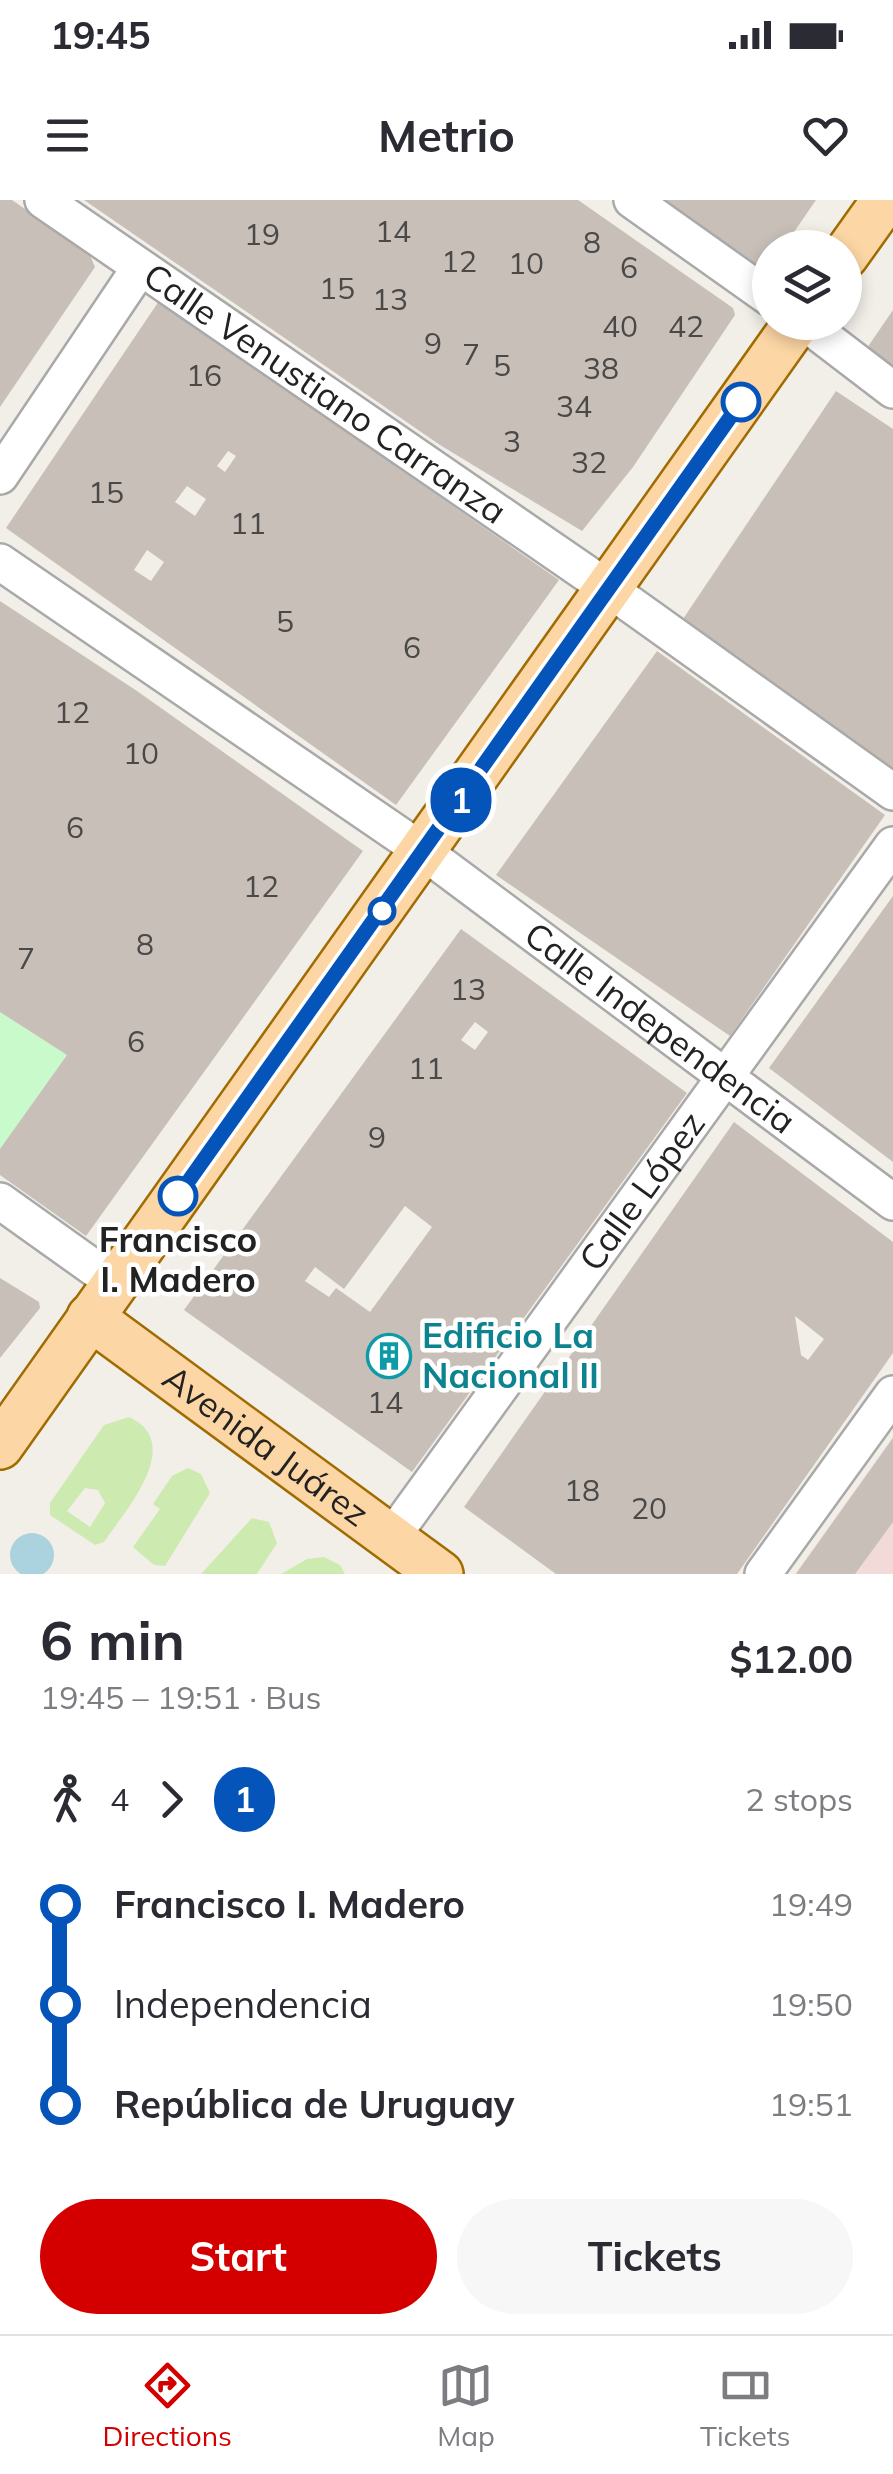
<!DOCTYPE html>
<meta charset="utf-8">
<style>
body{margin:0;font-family:Mulish,sans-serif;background:#f7f7f7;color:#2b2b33;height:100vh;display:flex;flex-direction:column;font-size:38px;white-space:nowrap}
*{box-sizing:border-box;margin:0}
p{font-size:32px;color:#7c7c81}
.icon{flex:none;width:55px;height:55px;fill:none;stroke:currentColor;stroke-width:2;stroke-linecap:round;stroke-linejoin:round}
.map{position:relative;height:1374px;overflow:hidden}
.drawer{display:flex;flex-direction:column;background:#fff;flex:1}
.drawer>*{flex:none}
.badge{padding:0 20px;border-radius:32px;font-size:35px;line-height:65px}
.fabs{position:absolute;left:752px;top:30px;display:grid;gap:20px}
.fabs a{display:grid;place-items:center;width:110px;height:110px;border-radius:50%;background:#fff;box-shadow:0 5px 15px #0003;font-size:50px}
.map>.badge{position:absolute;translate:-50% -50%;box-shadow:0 0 0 5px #fff}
.legs{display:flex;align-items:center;gap:15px;height:110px;padding:0 40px;font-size:32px}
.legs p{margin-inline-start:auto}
.head{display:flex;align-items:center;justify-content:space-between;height:170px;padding:0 40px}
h1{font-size:55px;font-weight:700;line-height:75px}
.primary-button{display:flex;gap:20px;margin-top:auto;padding:20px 40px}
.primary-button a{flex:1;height:115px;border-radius:60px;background:#d40000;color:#fff;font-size:40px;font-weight:700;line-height:115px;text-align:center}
.primary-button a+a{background:#f7f7f7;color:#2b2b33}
ul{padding:0 40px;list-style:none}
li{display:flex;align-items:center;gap:35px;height:100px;font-size:38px}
li i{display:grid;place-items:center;width:15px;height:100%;margin:0 12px;background:currentColor}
li i::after{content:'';width:25px;height:25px;margin:-12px;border:8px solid;border-radius:50%;background:#fff}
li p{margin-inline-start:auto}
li:first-child i{background:linear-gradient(#0000 50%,currentColor 0)}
li:last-child i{background:linear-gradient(currentColor 50%,#0000 0)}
.status{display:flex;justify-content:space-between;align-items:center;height:70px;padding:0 50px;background:#fff;direction:ltr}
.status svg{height:28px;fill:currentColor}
header{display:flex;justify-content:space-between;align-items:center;height:130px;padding:0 40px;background:#fff;font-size:45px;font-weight:700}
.menu{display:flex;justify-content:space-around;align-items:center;height:140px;border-top:2px solid #e1e1e2;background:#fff;font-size:28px;color:#7c7c81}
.menu a{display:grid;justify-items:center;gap:5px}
.menu .active{color:#d40000}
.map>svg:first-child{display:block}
.commercial{fill:#f2dad9}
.grass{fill:#cdebb0;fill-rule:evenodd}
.park{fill:#c8facc}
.water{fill:#aad3df}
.building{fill:#c7bfb8;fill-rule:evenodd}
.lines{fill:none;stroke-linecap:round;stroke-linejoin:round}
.minor-casing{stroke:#a9a9a9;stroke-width:40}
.major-casing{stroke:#a06b00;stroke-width:50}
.minor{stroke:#fff;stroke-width:35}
.major{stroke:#fcd6a4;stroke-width:45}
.line-1-casing{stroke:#fff;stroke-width:22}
.line-1{stroke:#0554ba;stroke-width:15}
.stop-1-dot{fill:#fff;stroke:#0554ba;stroke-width:5}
.labels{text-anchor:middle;stroke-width:9;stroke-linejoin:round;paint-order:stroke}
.number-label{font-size:30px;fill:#4b4948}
.street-label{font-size:35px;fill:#222;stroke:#fff}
.stop-label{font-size:35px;font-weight:bold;fill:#222;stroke:#fff}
.culture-label{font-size:35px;font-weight:bold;fill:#0d838f;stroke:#fff;text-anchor:start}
</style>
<div class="status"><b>19:45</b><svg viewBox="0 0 49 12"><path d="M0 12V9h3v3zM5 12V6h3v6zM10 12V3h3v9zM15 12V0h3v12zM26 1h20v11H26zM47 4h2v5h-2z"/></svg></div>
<header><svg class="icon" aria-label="menu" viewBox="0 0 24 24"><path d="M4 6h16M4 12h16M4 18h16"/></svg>Metrio<svg class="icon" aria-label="heart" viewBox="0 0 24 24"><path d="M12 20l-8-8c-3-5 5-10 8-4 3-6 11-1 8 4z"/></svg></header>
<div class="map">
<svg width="893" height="1374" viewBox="0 0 893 1374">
<rect width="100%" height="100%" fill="#f2efe9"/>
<path class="commercial" d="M893,1237V1374H795Z"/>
<g class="grass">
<path d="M129,1217C186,1243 125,1311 104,1342L95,1345L50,1315V1303L104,1225ZM85,1288L98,1290L105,1303L90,1327L67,1311Z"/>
<path d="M188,1268L201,1274L210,1293L165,1366L154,1365L133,1347L160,1309L153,1304L172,1276Z"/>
<path d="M252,1318L269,1322L277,1343L257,1374H201Z"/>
<path d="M324,1357L340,1365L345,1374H281L307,1359Z"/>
</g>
<path class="park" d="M0,812L67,855L0,949Z"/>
<circle class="water" cx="32" cy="1355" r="22"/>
<g class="building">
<path d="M0,0H12L89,53L95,67L0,207Z"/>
<path d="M84,0H578L733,108L735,115L633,267L582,331L440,245Z"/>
<path d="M661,0H816L783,48H770V66L765,74Z"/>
<path d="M159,101L559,380L396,605L6,328ZM228,251L236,256L225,272L217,266ZM187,286L206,299L195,316L175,302ZM147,350L164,362L151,381L134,370Z"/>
<path d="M893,110V170L870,153L869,145Z"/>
<path d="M836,191L893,229V568L683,419Z"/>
<path d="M0,401L137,491L363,651L86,1036L0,975V949L67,855L0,812Z"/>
<path d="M657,451L885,615L730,836L496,675Z"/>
<path d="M893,696V962L769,868Z"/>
<path d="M461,729L687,893L412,1272L184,1110ZM475,822L488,832L475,850L461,840ZM405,1006L432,1027L370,1112L336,1088L329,1097L305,1081L315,1067L344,1089Z"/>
<path d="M734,922L893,1042V1153L737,1374H556L464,1307ZM795,1116L824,1139L808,1160L801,1155Z"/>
<path d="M0,1078L39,1102L40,1108L0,1158Z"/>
<path d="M893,1238V1322L855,1374H796Z"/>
</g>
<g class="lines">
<defs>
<g id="minor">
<path id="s1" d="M43,0L609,389L893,592"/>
<path d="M632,0L770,98"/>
<path d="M804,122L893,190"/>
<path d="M0,276L139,69"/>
<path id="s2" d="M0,362L424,652L893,1002"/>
<path d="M0,1001L115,1083"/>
<path id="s3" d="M391,1338L893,645"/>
<path d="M763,1374L893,1194"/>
</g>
<g id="major">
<path d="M845,56L885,0"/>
<path id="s4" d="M90,1117L440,1374"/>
<path d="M0,1246L797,122"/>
</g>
</defs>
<use href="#minor" class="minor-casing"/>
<use href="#major" class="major-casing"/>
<use href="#minor" class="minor"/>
<use href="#major" class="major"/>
</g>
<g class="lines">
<defs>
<path id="line-1" d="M178,996L741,202"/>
</defs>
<use href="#line-1" class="line-1-casing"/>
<use href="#line-1" class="line-1"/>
</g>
<defs>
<symbol id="building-ring" viewBox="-11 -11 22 22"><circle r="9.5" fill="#fff" stroke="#0f9aa8" stroke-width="1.5"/><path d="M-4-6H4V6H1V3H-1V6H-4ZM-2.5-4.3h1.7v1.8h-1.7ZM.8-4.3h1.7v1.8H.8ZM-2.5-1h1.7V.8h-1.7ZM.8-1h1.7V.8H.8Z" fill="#0f9aa8"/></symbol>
</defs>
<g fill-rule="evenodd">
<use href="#building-ring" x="364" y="1131" width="50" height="50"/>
</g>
<g class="stop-1-dot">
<circle cx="741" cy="202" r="18"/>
<circle cx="382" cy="711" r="12"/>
<circle cx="178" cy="996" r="18"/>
</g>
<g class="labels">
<g class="number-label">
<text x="393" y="42">14</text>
<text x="262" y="45">19</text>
<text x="592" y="53">8</text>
<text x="459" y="72">12</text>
<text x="526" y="74">10</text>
<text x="629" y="78">6</text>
<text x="337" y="99">15</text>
<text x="390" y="110">13</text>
<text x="620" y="137">40</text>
<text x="686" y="137">42</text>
<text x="433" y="154">9</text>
<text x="471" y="165">7</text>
<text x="502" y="176">5</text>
<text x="601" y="179">38</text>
<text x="204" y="186">16</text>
<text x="574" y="217">34</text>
<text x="512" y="252">3</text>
<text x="589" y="273">32</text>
<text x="106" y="303">15</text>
<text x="248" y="334">11</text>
<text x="285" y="432">5</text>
<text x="412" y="458">6</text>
<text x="72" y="523">12</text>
<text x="141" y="564">10</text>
<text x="75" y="638">6</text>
<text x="261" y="697">12</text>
<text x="145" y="755">8</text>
<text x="26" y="769">7</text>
<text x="468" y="800">13</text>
<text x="136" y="852">6</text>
<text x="426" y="879">11</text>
<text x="377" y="948">9</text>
<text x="385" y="1213">14</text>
<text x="582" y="1301">18</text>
<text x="649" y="1319">20</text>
</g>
<g class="street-label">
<text dy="12" stroke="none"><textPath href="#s1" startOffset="342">Calle Venustiano Carranza</textPath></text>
<text dy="12" stroke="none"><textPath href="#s2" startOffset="808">Calle Independencia</textPath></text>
<text dy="12" stroke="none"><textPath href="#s3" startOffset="428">Calle López</textPath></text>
<text dy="12" stroke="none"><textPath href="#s4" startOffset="218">Avenida Juárez</textPath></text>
</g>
<g class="stop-label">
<text x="178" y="1052">Francisco<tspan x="178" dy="40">I. Madero</tspan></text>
</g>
<g class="culture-label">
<text x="422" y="1148">Edificio La<tspan x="422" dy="40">Nacional II</tspan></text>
</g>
</g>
</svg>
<div class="fabs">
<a><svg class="icon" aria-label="layers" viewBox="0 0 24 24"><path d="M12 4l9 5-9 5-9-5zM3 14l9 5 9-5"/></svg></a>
</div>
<b class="badge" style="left:461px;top:600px;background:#0554ba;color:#fff">1</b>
</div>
<section class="drawer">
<div class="head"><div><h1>6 min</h1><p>19:45 – 19:51 · Bus</p></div><b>$12.00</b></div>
<div class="legs"><svg class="icon" aria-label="walk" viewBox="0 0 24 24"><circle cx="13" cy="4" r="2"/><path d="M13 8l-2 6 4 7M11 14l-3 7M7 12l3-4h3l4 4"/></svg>4<svg class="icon" aria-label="forward" viewBox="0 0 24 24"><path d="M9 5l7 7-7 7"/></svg><b class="badge" style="background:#0554ba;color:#fff">1</b><p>2 stops</p></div>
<ul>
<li><i style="color:#0554ba"></i><b>Francisco I. Madero</b><p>19:49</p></li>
<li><i style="color:#0554ba"></i><span>Independencia</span><p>19:50</p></li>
<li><i style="color:#0554ba"></i><b>República de Uruguay</b><p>19:51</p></li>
</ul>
<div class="primary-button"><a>Start</a><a>Tickets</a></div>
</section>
<nav class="menu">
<a class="active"><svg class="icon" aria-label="directions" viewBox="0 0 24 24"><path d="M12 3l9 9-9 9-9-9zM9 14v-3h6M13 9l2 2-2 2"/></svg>Directions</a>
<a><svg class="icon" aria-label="map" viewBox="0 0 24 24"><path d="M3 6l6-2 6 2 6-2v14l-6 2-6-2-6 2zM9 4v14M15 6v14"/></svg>Map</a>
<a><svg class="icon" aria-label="tickets" viewBox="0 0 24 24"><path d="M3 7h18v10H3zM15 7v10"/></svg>Tickets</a>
</nav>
